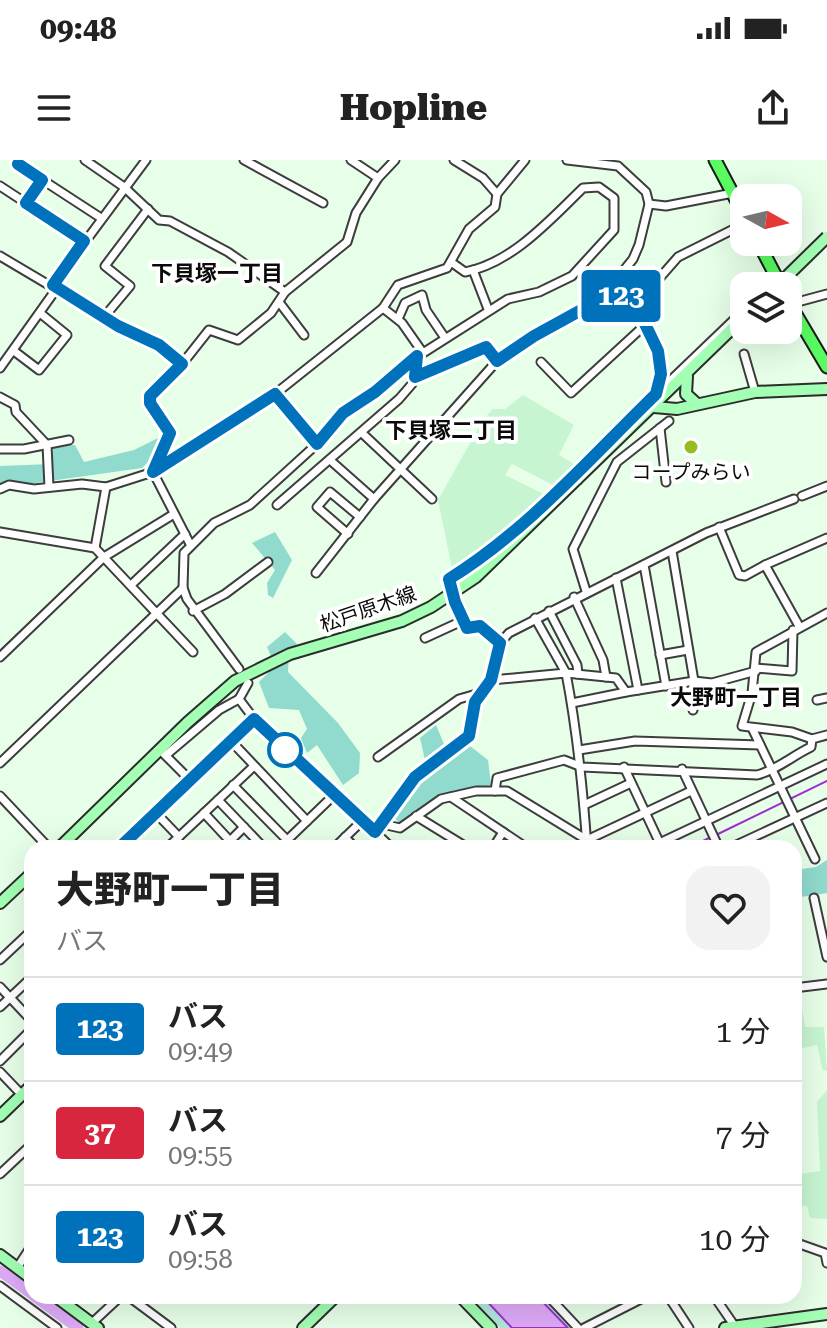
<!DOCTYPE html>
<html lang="ja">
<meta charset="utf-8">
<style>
body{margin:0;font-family:"Roboto Serif","Noto Sans JP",serif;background:#f2f2f2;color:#222;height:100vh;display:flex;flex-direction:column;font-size:30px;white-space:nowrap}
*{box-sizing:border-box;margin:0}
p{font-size:26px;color:#767676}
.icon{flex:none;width:44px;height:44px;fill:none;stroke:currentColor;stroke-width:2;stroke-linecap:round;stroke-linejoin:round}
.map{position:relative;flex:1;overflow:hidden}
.details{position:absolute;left:24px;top:680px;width:778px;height:464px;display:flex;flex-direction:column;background:#fff;border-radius:24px;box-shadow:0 8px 32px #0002}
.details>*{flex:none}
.badge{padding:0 16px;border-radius:6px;font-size:28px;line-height:52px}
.needle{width:52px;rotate:98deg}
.tools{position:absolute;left:730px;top:24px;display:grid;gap:16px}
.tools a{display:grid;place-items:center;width:72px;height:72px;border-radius:16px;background:#fff;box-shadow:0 8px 32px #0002;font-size:40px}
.map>.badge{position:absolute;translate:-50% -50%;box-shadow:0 0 0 4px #fff}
.round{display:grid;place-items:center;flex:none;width:84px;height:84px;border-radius:24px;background:#f2f2f2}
.overview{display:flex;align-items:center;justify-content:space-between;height:136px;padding:0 32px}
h1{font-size:38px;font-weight:800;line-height:60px}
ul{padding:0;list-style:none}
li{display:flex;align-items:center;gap:24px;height:104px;padding:0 32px;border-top:2px solid #e0e0e0}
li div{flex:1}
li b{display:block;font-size:30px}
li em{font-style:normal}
li .badge{min-width:88px;font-weight:700;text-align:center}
.status{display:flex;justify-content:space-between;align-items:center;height:56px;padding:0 40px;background:#fff;direction:ltr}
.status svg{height:22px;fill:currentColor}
header{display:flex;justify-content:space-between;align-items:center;height:104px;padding:0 32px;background:#fff;font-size:36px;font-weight:800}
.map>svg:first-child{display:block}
.farmland{fill:#c7f5d1}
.green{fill:#b1e9dc}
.forest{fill:#90dace}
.water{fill:#deaaf8;stroke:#9f30d0;stroke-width:2}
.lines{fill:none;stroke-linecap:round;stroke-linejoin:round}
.stream{stroke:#9f30d0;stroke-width:2}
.river{stroke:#deaaf8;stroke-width:11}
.street-casing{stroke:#3d3d3d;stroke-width:11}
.secondary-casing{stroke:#2c2c2c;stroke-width:14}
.primary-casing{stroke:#1b1b1b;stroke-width:15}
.street{stroke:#fff;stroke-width:7}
.secondary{stroke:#a2ffb3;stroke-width:10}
.primary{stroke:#59fd61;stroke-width:11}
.street-bridge-casing{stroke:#3d3d3d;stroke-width:11;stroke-linecap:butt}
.secondary-bridge-casing{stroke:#2c2c2c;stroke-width:14;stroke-linecap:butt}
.street-bridge{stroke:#fff;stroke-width:7}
.secondary-bridge{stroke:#a2ffb3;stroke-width:10}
.line-casing{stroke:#fff;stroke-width:18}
.line{stroke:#0072bc;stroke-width:12}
.poi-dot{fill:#96bc20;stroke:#fff;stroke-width:3}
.stop-dot{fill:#fff;stroke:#0072bc;stroke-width:4}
.labels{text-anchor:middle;stroke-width:8;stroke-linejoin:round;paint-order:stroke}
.poi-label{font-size:20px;fill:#0a0a0a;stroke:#fff}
.street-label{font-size:20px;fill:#0a0a0a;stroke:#fff}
.neighbourhood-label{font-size:22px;font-weight:bold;fill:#0a0a0a;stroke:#fff}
</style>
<div class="status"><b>09:48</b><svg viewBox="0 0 49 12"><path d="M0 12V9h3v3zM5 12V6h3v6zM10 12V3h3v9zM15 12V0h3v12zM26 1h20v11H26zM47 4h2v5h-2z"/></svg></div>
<header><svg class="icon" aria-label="menu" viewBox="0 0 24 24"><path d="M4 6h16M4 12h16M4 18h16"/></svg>Hopline<svg class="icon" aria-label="share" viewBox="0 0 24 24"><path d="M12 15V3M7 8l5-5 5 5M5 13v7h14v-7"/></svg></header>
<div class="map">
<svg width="827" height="1168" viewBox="0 0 827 1168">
<rect width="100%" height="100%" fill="#e7ffe9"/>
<g class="farmland">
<path d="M523,235L574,265L559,295L577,306L555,326L512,304L505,315L546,335L491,389L453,413L438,340L483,260L493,249H505Z"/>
<path d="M800,837L805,867H824L827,910L823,911L817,885L794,890V838Z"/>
<path d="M827,930V1059L810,1058L807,1046H794V1015L820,1011L817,942Z"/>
</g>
<path class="green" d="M470,1136H544L574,1168H500Z"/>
<g class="forest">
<path d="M160,277L152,298L142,308L0,328V306L51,304L54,284L75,285L84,302L134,290Z"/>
<path d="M275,372L292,400L273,438L268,435L267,423L275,410L252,383Z"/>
<path d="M285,472L297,484L289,491L288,512L338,563L360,593L359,613L343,625L317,585L307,593L301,578L307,569L299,550L269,548L259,522L275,506L267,487Z"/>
<path d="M436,565L449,596L470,586L488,600L491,625C455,631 429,643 398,663L394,655L414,624L428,613L420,578Z"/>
<path d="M827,700V733L794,738V710L816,707Z"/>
</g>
<path class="water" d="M482,1136H537L568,1168H512Z"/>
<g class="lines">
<g class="stream">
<path d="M716,675L827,621"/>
<path d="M689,688L711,677"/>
</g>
<g class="river">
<path d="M0,1111L32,1134"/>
<path d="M34,1136L78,1168"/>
</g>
<defs>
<g id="street">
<path d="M85,0L124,27L159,60L170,61L228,92L285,132"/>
<path d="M244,0L323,43"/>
<path d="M351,0L378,18"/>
<path d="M454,0L483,18L497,34"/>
<path d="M567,0L618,6L646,32L649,44L639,85L633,99L613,124L614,132"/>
<path d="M18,4L101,58"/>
<path d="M0,26L84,81"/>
<path d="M26,43L42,20"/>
<path d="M649,44L666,46L733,33"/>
<path d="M0,96L118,166L159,185L182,204"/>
<path d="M473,110L488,149"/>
<path d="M53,125L146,0"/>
<path d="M614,132L636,145L658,191L661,214L656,232"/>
<path d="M279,142L304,175"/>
<path d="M790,144L827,134"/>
<path d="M636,145L678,97L744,64"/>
<path d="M383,148L402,163L423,193L508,139L539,132L572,116L614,70V38L599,27L583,28C550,60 512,103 465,112L451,102"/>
<path d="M104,157L130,126L105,106L148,49"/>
<path d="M398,159L405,143L422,135L426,150L445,178"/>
<path d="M14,191L39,210L67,175L40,153"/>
<path d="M744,194L755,232"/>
<path d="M541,202L571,233L645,165"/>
<path d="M0,208L57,128"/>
<path d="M415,217L486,187L497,201"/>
<path d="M275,234L317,284"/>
<path d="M0,237L15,245L16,252L47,285L49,327"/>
<path d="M660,268L666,322"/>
<path d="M362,273L432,339"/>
<path d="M0,289H24L69,280"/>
<path d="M330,300L374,339"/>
<path d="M578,320L573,314L744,150"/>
<path d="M0,329L9,325L34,329L82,324L106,327L153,312L275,234L383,148L398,125L447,108L469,69L495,47L497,34L525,0"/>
<path d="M802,336L827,326"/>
<path d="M277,345L399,239L412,224L417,196"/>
<path d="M719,367L739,415L745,416L765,405"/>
<path d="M0,372L95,388L193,492"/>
<path d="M348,374L317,347L330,332L360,357"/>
<path d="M190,384L153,312L170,273L150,236L175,213L209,170L238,180L271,153L285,132L347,82L356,53L378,18L395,0"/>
<path d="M95,388L106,327"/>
<path d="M672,391L694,521"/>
<path d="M644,405L666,526"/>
<path d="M316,413L374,339L497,201L534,176L614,132"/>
<path d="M616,418L638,530"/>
<path d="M449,419L494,390L573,314"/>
<path d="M131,425L185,374"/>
<path d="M586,431L573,389L617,302L669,261"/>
<path d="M574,437L603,500L606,517"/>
<path d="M455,442L467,468L480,466L500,483"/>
<path d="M193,451L225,434L268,402"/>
<path d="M549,451L577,505L578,514"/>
<path d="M535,458L566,513L616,518L626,532L694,521L712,523L756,511"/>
<path d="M799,466L765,405L827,378"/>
<path d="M425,478L462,461"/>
<path d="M660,495L688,490"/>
<path d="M0,497L104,397L174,354"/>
<path d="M756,508L792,511L793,470"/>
<path d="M239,509L187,439L183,428L184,393L214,363L250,345L317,284L343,253L375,232L422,192"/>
<path d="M491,520L566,513C577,571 583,629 587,688"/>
<path d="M248,523L239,539L254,559L392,688"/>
<path d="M817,540L827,538"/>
<path d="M572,543L626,532"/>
<path d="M693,550L698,522"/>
<path d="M753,570L815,699"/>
<path d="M812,579L792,572L742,566L752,533L756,492L827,453"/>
<path d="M231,581L307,661"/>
<path d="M579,590L635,581L760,585"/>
<path d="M164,594L190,620"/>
<path d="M166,595L219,550L239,539"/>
<path d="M378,597L459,539L480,533"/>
<path d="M0,603L183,428"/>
<path d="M624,607L662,688"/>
<path d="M682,609L719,688"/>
<path d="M233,625L287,680"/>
<path d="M495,631L497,618L564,600L582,607L757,615C777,610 792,596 811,587L812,579L827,575"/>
<path d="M0,636L49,688"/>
<path d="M451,637L527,688"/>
<path d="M218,640L264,688"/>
<path d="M584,645L631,623"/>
<path d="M156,653L179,677"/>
<path d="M204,653L230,681"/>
<path d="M416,656L468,688"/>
<path d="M382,664L400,668L441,639L476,631H507L587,680L691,631"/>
<path d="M375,672L415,617L469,576L475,542L491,520L500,483L509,473L706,373L794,339"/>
<path d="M345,677L355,688"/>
<path d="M119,688L254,559"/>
<path d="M167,688L254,606"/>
<path d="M223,688L244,667"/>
<path d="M279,688L333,636"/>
<path d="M334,688L362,661"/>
<path d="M493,688L503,672"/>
<path d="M649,688L827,604"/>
<path d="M730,688L827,643"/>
<path d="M814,738L827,797"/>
<path d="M0,800L32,770"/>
<path d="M0,827L32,861"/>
<path d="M794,828L827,824"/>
<path d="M0,847L32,817"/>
<path d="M0,901L32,869"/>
<path d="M0,912L22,935"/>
<path d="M0,1014L32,984"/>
<path d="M794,1082L825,1093L827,1103"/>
<path d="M17,1108L32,1085"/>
<path d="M0,1126L57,1168"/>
<path d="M128,1136L171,1168"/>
<path d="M548,1136L578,1168"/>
<path d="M668,1136L689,1168"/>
<path d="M714,1136L736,1168"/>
<path d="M92,1163L121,1136"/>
<path d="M584,1168L647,1136"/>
</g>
<g id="secondary">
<path d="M687,216L686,234L697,244"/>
<path d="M654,247L677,249L755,232L827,229"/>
<path d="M59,688L188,562L235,521L290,494L402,461L431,447L476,417L744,157"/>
<path d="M0,743L32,713"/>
<path d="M0,956L32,925"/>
<path d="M0,1095L32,1119"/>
<path d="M55,1136L98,1168"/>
<path d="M460,1136L491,1168"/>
<path d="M303,1168L336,1136"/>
<path d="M725,1168L827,1154"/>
</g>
<g id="primary">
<path d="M715,0L744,55"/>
<path d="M758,82L781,126"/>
<path d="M788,141L827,207"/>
</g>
</defs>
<use href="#street" class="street-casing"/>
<use href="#secondary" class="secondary-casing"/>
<use href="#primary" class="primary-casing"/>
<use href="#street" class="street"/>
<use href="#secondary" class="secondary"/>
<use href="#primary" class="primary"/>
<defs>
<path id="street-bridge" d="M449,419L455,442"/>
<path id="secondary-bridge" d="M777,126L827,77"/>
</defs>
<use href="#street-bridge" class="street-bridge-casing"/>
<use href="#secondary-bridge" class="secondary-bridge-casing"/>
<use href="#street-bridge" class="street-bridge"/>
<use href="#secondary-bridge" class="secondary-bridge"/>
</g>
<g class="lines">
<defs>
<path id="line" d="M18,4L42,20L26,43L84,81L53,125L118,166L159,185L182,204L150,236V243L170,273L153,312L275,234L317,284L343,253L375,232L417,196L415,217L486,187L497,201L534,176L614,132L636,145L658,191L661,214L656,234C590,298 527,371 449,419L455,442L467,468L480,466L500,483L491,520L475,542L469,576L415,617L375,672L254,559L119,688"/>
</defs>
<use href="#line" class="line-casing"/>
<use href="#line" class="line"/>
</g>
<circle class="poi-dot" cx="691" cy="287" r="8"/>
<circle class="stop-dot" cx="285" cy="590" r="16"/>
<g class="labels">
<g class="poi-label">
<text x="691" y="319">コープみらい</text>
</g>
<g class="street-label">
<text transform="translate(368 449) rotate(-19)" y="7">松戸原木線</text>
</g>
<g class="neighbourhood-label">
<text x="217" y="121">下貝塚一丁目</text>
<text x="451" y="278">下貝塚二丁目</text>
<text x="736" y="545">大野町一丁目</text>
</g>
</g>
</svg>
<div class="tools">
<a><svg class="needle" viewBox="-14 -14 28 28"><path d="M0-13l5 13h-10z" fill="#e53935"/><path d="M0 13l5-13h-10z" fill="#767676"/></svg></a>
<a><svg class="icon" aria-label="layers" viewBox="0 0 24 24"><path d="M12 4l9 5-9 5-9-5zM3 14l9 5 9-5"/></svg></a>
</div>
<b class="badge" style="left:621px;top:136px;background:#0072bc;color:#fff">123</b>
<section class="details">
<div class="overview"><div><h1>大野町一丁目</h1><p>バス</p></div><a class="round"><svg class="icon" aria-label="heart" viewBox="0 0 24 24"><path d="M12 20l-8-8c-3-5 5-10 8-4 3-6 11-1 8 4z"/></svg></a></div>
<ul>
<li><span class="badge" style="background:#0072bc;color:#fff">123</span><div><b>バス</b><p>09:49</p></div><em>1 分</em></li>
<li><span class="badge" style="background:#d7263d;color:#fff">37</span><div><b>バス</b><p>09:55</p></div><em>7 分</em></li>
<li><span class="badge" style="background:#0072bc;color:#fff">123</span><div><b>バス</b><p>09:58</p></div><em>10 分</em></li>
</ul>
</section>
</div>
